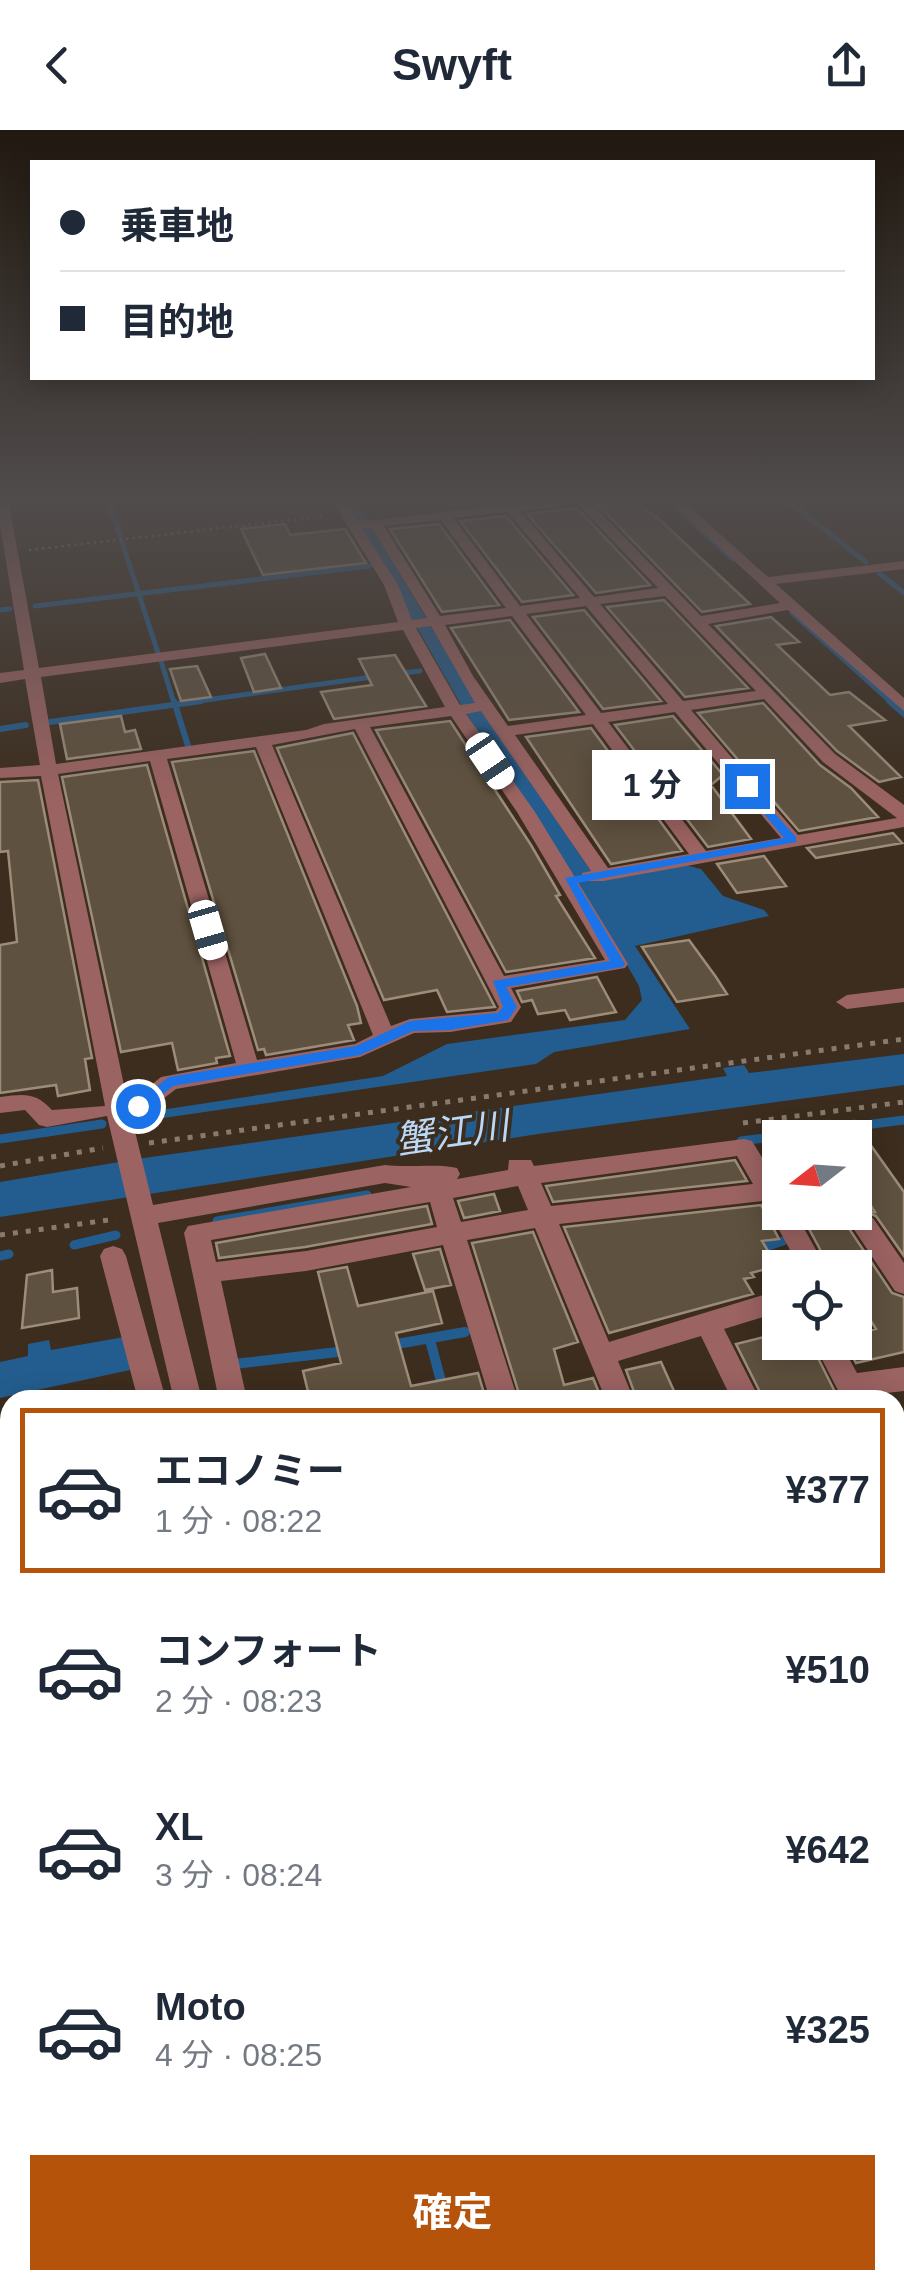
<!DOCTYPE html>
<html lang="ja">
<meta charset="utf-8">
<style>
:root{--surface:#fff;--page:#f2f2f3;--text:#1f2937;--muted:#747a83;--line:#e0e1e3;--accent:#b45309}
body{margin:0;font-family:Helvetica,"Noto Sans JP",sans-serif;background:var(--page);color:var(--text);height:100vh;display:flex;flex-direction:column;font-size:38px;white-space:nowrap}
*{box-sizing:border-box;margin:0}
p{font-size:32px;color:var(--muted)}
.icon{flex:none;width:55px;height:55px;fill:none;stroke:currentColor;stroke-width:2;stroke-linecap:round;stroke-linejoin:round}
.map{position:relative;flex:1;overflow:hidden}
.side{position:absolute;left:0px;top:1260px;width:905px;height:900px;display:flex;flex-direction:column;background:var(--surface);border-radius:30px 30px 0 0;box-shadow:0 5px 25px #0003}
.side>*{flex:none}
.banner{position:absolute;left:30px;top:30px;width:845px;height:220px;border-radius:0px;box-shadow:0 5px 25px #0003;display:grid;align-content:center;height:220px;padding:0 30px;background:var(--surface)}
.needle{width:65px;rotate:253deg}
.fabs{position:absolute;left:762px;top:990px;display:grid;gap:20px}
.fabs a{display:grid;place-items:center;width:110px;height:110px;border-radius:0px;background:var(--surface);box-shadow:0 5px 25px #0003;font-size:50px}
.end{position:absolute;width:45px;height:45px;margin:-22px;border:12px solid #1a73e8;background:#fff;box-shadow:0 0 0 5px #fff}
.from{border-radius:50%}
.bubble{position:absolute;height:70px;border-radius:0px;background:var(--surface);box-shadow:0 5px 25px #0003;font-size:32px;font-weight:700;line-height:70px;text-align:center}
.car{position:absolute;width:30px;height:60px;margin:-30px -15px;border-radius:12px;box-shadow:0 0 8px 2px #0007;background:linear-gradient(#fff 24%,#345 0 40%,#fff 0 76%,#345 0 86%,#fff 0)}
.banner b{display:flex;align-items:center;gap:35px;height:95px;font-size:38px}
.banner b+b{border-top:2px solid var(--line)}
.banner i{width:25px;height:25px;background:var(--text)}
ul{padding:18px 0 0;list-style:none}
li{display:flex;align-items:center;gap:30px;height:165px;margin:0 20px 15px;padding:0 10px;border:5px solid transparent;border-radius:0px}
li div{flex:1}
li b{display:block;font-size:38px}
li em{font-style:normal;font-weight:700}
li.current{border-color:var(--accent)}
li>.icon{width:90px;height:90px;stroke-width:1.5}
.action{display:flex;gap:20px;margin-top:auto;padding:20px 30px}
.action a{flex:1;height:115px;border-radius:0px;background:var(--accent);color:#fff;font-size:40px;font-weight:700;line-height:115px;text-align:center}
header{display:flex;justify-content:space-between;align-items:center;height:130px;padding:0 30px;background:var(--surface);font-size:45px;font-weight:700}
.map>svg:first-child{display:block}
.water{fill:#235d8f}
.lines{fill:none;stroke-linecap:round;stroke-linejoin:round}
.stream-far4{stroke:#235d8f;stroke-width:5}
.stream-far3{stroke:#235d8f;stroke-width:6}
.stream-far2{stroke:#235d8f;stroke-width:9}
.stream-far1{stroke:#235d8f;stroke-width:10}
.stream{stroke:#235d8f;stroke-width:14}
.building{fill:#5f513f;stroke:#9c8c79;stroke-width:2.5}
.path-far1{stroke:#887b6e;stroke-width:2.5;stroke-dasharray:2.5 4;stroke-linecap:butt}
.path{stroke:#887b6e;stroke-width:5;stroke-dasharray:5 8;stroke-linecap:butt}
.minor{fill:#9b6362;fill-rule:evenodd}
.route{fill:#1a73e8}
.labels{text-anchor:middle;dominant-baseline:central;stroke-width:8;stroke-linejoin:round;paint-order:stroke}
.water-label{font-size:38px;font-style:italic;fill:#bbd9f7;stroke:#3c2d1e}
</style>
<header><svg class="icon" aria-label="back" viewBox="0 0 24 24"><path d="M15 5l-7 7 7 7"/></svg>Swyft<svg class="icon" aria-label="share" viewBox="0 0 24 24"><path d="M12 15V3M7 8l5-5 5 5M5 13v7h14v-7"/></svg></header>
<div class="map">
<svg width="904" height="2160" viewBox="0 0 904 2160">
<rect width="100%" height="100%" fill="#3c2d1e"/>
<path class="water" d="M344 369H355L481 580 597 750 681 734 701 739 723 766 764 780 769 786 635 816 690 899 554 922 536 934 143 991 141 983 383 946 447 914 625 890 642 870 639 856 615 814 465 582Z
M904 924V955L538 1004 0 1087V1052L137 1029 727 946 723 938 744 935 749 943Z
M124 1207 130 1240 0 1268V1232L28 1226V1214L49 1210 51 1220Z"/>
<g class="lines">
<path class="stream-far4" d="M108 369 121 408
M667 369 732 429
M785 369 866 432
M122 412 158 523
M879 443 904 463
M35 476 370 436
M0 480 10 479
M792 483 892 573
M161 531 174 573
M394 544 420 541
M184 573 379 546"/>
<path class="stream-far3" d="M174 571 188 616
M889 571 904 584
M50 592 201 571
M0 599 26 595"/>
<path class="stream-far2" d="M0 1009 102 994
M741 1011 904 990
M217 1091 367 1065
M74 1115 116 1105
M759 1119 783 1111
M0 1126 9 1124"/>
<path class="stream-far1" d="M430 1210 446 1270
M391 1215 465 1202
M234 1234 346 1221"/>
<path class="stream" d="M633 2150 636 2160"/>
</g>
<path class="building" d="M631 369 659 389 750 474 702 482 596 373Z
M577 378 650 455 596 463 527 384Z
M506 386 573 465 522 472 460 391Z
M285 394 290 405 345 399 366 433 263 445 241 399Z
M439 394 499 475 442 482 390 399Z
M664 470 748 558 685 567 607 477Z
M584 480 661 571 603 579 533 487Z
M771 487 799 512 777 515 830 565 849 562 885 590 849 596 901 647 879 652 837 621 716 496Z
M510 490 579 582 509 590 451 498Z
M265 524 281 558 254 562 241 528Z
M395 525 426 576 334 589 321 562 372 555 359 529Z
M197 536 211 567 181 571 170 539Z
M763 573 820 635 851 658 878 687 799 701 698 583Z
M121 586 125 602 135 600 141 619 67 629 60 594Z
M673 586 723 645 711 655 751 709 708 717 615 595Z
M450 591 531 715 560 765 556 766 595 828 506 842 376 600Z
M591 598 682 721 611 734 526 607Z
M353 603 495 877H494L447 882 437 860 384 870 277 618Z
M254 621 357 876 361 893 348 895 354 910 266 925 264 919 258 920 172 632Z
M147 635 230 926 216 928 217 933 178 940 172 913 121 922 62 647Z
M38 650 92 928 85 929 90 960 58 966 56 955 0 963V815L17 812 8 721 0 722V652Z
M893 703 902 713 816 728 807 718Z
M764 726 786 756 737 763 717 734Z
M689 810 716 847 727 864 677 872 642 817Z
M597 847 616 882 570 890 565 880 538 884 532 870 522 872 517 861Z
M855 993 904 1062V1126L876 1086 866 1082H875L855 1052Z
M735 1030 747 1051 553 1072 546 1056Z
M494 1064 500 1081 464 1088 458 1071Z
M761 1075 779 1109 762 1111 777 1136 751 1143 754 1147 744 1149 753 1164 609 1203 564 1097Z
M427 1076 432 1094 305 1117 219 1128 216 1113Z
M800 1082H862L852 1086 848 1097 892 1163 904 1167V1222L856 1233 845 1212H855V1204L876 1199 855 1165V1138H830Z
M533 1102 578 1212 554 1219 564 1255 593 1248 602 1270H521L472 1113Z
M440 1119 451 1155 425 1160 413 1124Z
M347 1137 358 1176 433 1161 442 1193 396 1203 411 1256 478 1243 486 1270H398L397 1263 367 1270H310L303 1241 341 1233 318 1142Z
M52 1140 53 1162 77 1158 79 1188 22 1198 27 1145Z
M780 1203V1212H810L839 1270H764L736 1214Z
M661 1232 678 1270H637L626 1240Z"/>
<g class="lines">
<path class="path-far1" d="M896 369 904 375
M29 420 326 386"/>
<path class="path" d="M743 993 904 972
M149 1013 904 909
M0 1036 103 1018
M0 1105 116 1089"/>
<path class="minor" d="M0 369H8L39 538 398 492 384 455 331 369H343L358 392 553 369H595L590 372 701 486 780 473 667 369H681L768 447 904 431V439L776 454 904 568V581L788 480 708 494 835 624 904 675V697L603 751H582V743L591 741 481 581 466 584 535 682 628 834 625 838 511 858 521 877 511 892 450 902 414 903 360 927 176 959 146 982 130 981 153 1075 385 1035C408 1038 439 1033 457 1038L460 1044 457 1049 508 1040 509 1030H531L534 1036 744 1009 752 1011 780 1057V1082H795L826 1138H800L763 1071 559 1094 609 1212 780 1160V1182L724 1199 760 1270H732L701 1206 618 1231 634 1270H606L535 1098 467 1110 518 1270H490L443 1115 306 1141 221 1151 247 1270H219L184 1103 188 1096 411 1057 385 1053 158 1093 202 1270H174L107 986 47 997 39 995 25 980 0 983V967C25 964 35 962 52 980L105 976 41 646 0 648V638L40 635 25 549 0 553V543L24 540 0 395ZM578 374 658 458 594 467 520 381ZM508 382 580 468 520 476 453 388ZM441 390 506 478 440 486 384 396ZM372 398 427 488 412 490 398 455 362 399ZM665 466 756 561 683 571 600 474ZM586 476 668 574 601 583 526 484ZM512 486 586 585 508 596 473 546 445 495ZM431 496 475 573 460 575 416 498ZM403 500 445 577 324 594 306 600 56 634 41 547ZM764 569 823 632 897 688 798 705 691 580ZM675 582 781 708 706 721 608 592ZM451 586 517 682 605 830 504 846 370 597ZM593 594 689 724 608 738 515 605ZM355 599 499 877 496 881 410 889 391 896 272 615ZM256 617 373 905 355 914 257 930 167 629ZM150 631 236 933 161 947 128 974 58 644ZM737 1026 753 1054 551 1076 541 1053ZM518 1056 528 1080 461 1092 453 1068ZM430 1072 437 1097 306 1121 216 1132 211 1110Z
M904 858V872L847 879 836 872 847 865Z
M864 1086 873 1088 904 1133V1164L895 1161 851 1095 855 1088Z
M113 1116 122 1119 126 1126 166 1270H138L100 1126 104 1119Z
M813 1212H840L857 1243 904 1237V1261L869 1265 871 1270H843Z
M895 1324 904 1327V1366L895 1363Z
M10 1540V1574L0 1577V1543Z
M895 1559 904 1563V1611L895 1607Z
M895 1924 904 1928V1986L895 1983Z
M904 2052V2095L895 2098V2055Z
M81 2150H147L143 2160H77Z
M325 2150H369L371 2160H327Z
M645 2150H712L708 2160H641Z
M771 2150H815L818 2160H774Z"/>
</g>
<linearGradient id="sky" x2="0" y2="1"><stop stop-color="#211910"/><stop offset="0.55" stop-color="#504c4c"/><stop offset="1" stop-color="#504c4c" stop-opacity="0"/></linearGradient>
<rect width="904" height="672" fill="url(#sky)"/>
<path class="route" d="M747 653 796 707V712L577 753 625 834 623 837 506 857 517 877 508 890 450 900 413 901 360 925 173 956 144 979 131 976 169 947 356 916 410 891 498 883 503 877 493 851 610 831 565 748 784 708 741 656Z"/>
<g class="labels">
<g class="water-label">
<text transform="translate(452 1003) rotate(-8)">蟹江川</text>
</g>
</g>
</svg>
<div class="fabs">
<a><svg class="needle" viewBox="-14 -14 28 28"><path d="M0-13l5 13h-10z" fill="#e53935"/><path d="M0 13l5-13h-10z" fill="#747a83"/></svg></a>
<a><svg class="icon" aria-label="locate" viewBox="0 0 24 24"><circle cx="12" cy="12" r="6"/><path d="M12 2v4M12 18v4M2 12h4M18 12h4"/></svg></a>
</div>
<i class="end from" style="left:138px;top:976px"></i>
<i class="end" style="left:747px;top:656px"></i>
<div class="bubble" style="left:592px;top:620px;width:120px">1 分</div>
<i class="car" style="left:490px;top:631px;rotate:146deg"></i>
<i class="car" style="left:208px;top:800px;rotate:164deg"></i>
<div class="banner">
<b><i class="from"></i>乗車地</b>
<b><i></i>目的地</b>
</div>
<section class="side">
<ul>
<li class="current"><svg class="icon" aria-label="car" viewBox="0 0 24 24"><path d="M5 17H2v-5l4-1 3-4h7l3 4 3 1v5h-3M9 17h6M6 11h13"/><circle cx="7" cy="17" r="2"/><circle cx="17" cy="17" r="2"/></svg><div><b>エコノミー</b><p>1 分 · 08:22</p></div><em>¥377</em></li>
<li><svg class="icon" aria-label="car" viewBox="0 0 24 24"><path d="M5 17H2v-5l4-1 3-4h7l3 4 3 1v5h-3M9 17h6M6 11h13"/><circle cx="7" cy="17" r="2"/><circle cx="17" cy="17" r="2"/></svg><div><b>コンフォート</b><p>2 分 · 08:23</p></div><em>¥510</em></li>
<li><svg class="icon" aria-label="car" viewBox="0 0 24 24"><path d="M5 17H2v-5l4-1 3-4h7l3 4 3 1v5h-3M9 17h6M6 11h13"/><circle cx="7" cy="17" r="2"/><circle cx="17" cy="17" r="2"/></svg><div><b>XL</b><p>3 分 · 08:24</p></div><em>¥642</em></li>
<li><svg class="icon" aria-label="car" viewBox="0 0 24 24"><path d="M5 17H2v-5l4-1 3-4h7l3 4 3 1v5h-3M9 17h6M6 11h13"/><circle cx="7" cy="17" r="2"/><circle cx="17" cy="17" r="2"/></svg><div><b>Moto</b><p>4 分 · 08:25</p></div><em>¥325</em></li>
</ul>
<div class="action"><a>確定</a></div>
</section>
</div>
